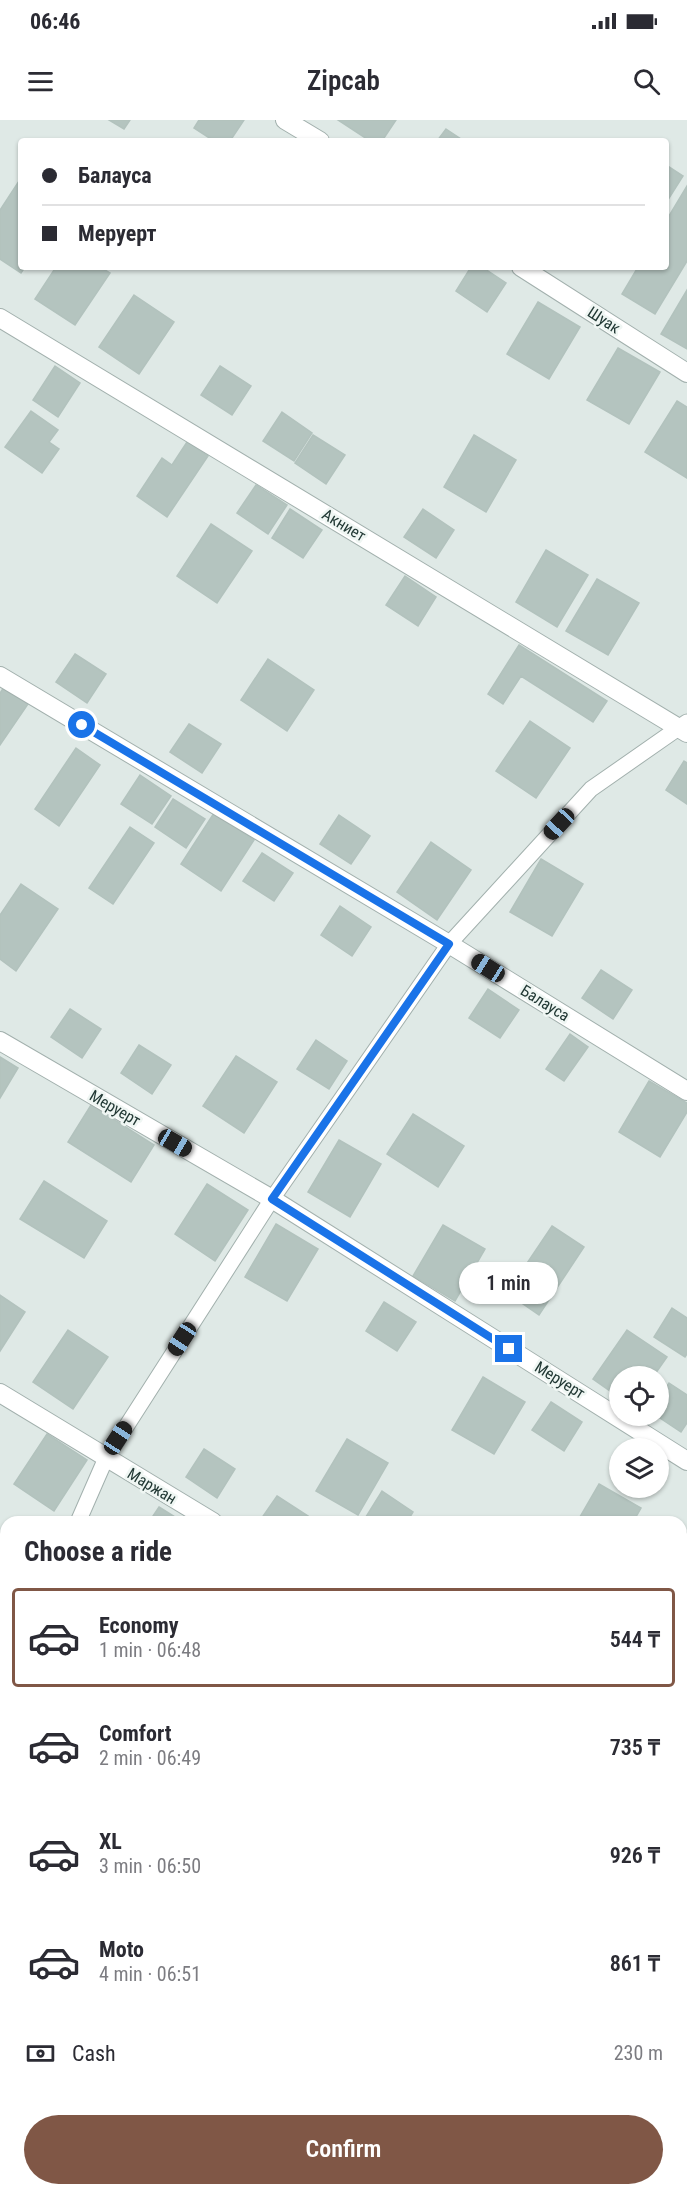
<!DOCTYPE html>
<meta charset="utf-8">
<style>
:root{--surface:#fff;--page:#f2f2f3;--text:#2b2b33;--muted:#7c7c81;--line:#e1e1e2;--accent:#805746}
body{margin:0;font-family:"Roboto Condensed",sans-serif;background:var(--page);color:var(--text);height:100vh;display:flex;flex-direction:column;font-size:22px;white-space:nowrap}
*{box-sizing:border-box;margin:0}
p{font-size:20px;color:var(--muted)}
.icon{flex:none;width:33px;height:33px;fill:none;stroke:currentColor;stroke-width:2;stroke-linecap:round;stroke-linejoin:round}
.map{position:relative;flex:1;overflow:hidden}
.sheet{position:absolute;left:0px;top:1396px;width:687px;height:680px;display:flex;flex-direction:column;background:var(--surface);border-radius:18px 18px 0 0;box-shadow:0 2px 4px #0004}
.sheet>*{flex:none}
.guide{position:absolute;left:18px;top:18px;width:651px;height:132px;border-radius:6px;box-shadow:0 2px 4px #0004;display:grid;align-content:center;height:132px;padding:0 24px;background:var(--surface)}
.controls{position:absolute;left:609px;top:1246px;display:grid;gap:12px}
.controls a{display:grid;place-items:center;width:60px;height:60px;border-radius:50%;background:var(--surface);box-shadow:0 2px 4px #0004;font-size:30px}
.end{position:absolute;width:27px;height:27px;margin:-14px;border:8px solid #1a73e8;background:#fff;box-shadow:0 0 0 3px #fff}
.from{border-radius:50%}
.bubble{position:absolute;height:42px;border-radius:21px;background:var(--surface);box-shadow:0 2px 4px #0004;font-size:20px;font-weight:600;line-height:42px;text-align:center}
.car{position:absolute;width:18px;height:36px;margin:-18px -9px;border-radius:8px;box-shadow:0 0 4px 2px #0007;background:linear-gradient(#222 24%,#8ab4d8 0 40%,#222 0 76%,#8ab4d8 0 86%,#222 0)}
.guide b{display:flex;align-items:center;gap:21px;height:57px;font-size:22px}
.guide b+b{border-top:2px solid var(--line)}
.guide i{width:15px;height:15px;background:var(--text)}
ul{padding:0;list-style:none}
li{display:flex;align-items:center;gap:18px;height:99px;margin:0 12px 9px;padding:0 12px;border:3px solid transparent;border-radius:6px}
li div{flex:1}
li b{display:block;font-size:22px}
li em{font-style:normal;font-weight:600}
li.on{border-color:var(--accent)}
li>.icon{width:54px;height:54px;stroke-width:1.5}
h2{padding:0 24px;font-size:27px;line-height:72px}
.pay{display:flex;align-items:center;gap:15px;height:66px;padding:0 24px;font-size:22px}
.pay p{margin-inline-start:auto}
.cta{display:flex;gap:12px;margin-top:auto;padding:12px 24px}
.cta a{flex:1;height:69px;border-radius:36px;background:var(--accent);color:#fff;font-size:24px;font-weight:600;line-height:69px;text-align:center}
.status{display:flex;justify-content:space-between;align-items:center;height:42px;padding:0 30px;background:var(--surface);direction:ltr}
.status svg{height:16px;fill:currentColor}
header{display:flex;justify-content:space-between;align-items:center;height:78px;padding:0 24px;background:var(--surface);font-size:27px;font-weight:600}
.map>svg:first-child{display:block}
.building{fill:#b4c4bf;stroke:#b2c2bd;stroke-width:1.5}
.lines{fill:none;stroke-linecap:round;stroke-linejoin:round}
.service-casing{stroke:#a2b0ad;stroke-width:17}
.minor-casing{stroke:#a2b0ad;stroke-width:20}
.service{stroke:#fff;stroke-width:15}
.minor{stroke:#fff;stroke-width:18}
.route{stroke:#1a73e8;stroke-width:8}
.labels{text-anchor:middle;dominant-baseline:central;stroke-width:5;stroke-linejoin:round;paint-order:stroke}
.street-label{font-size:16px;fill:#213834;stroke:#eff6f3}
</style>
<div class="status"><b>06:46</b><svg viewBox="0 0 49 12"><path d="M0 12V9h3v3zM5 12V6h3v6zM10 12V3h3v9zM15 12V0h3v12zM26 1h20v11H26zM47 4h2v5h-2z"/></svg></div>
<header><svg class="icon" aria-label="menu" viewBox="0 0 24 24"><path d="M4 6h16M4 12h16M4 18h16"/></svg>Zipcab<svg class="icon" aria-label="search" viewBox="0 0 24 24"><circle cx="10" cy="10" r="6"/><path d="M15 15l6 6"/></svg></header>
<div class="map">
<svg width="687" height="2075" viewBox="0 0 687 2075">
<rect width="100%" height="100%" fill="#dfe9e6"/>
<path class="building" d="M109 0H130L124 9Z
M199 0H244L230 21H214L194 8Z
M338 0H396L382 21H370Z
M446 9 464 21H437Z
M666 45 683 56 666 83Z
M21 58V147H25L21 153 0 139V90Z
M687 66V141L655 194 622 174 638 147H666V101Z
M56 147H100L110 153 75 205 35 179Z
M471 147H482L506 163 487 192 456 171Z
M687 170V229L661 214Z
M134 175 174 202 139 254 99 227Z
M538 182 580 207 549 259 507 234Z
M618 228 660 252 629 304 587 280Z
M55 246 80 263 58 297 33 280Z
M220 246 251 266 232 295 201 275Z
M677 281 687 287V358L645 332Z
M31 291 58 310 49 322 59 329 42 353 5 327Z
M282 292 312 313 294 341 263 321Z
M313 315 345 335 326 364 295 343Z
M474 315 516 340 486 392 444 367Z
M187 322 208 336 167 397 137 376 162 338 172 345Z
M256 365 287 385 268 414 237 393Z
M290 389 322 410 303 438 272 418Z
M423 389 454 410 436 438 404 417Z
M211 404 252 431 217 483 177 456Z
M546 430 588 455 557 507 516 482Z
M405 456 436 477 418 506 386 485Z
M597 459 639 483 608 535 566 511Z
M519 525 607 581 593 602 521 556 503 584 488 574Z
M75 534 106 554 87 583 56 562Z
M268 539 314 570 287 611 241 580Z
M4 567 28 584 0 625V573Z
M530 601 570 628 536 678 496 651Z
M189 604 221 624 202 653 170 632Z
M76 628 100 645 59 706 35 689Z
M684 641 687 643V684L666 670Z
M140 655 171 676 152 704 121 684Z
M173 679 205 699 186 728 155 707Z
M214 693 254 720 221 771 181 744Z
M339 695 370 716 351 744 320 724Z
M130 707 154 723 113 784 89 768Z
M431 722 471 750 437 800 397 772Z
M262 733 293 753 274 781 243 761Z
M541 739 583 764 552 816 510 792Z
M21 764 58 789 16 851 0 839V795Z
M340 786 371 807 352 836 321 815Z
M601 850 632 870 613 899 582 878Z
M488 869 519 890 500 918 469 898Z
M70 889 101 909 82 938 51 917Z
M570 914 588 927 564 961 546 949Z
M316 920 347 941 329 969 297 949Z
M139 925 171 945 152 974 121 953Z
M236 936 277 962 244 1013 203 986Z
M0 937 18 948 0 978Z
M649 961 687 983V992L660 1037 619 1012Z
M91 985 154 1025 131 1062 68 1022Z
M413 994 464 1026 438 1067 387 1034Z
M339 1020 381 1044 350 1097 308 1072Z
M44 1061 107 1101 84 1138 20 1099Z
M207 1064 248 1090 215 1141 175 1114Z
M276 1104 318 1129 287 1181 245 1157Z
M443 1105 485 1129 455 1181 413 1156Z
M552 1106 584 1127 539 1195 507 1173Z
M0 1175 25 1192 0 1231Z
M384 1182 416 1202 397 1231 366 1211Z
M672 1188 687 1198V1234L685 1237 654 1217Z
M68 1210 108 1237 73 1289 33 1262Z
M627 1210 667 1237 653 1257H620V1278L593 1259Z
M483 1257 525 1282 494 1334 452 1310Z
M669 1263 687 1275V1303L681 1312 657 1296H658V1279Z
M551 1282 582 1302 564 1331 532 1310Z
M47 1314 87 1340 54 1391 14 1364Z
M347 1319 388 1343 358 1395 316 1371Z
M204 1329 235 1349 217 1378 186 1357Z
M599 1364 641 1388 633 1402H577Z
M382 1371 413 1392 407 1402H367L364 1400Z
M277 1376 308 1396 304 1402H259Z
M159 1387 183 1402H149Z
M681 1409 687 1413V1464L681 1474Z
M0 1421 6 1425V1461L0 1470Z
M687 1624V1668L681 1664V1633Z
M6 1702V1723L0 1719V1711Z
M681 1705 687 1709V1717L681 1727Z
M0 1897 6 1900V1947L0 1956Z
M0 2015 6 2019V2037L0 2046Z
M55 2070H74L82 2075H52Z
M167 2070H194L190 2075H174Z"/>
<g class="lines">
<defs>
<path id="service" d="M78 1402 106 1338 272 1079 449 824 591 669 687 602
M0 1580 6 1566"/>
<path id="minor" d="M285 0 320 21
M521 147 687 253
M0 198 687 613
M0 556 449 824 687 971
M0 921 272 1079 687 1341
M0 1273 213 1402
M0 1632 6 1636
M681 1684 687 1688
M0 2005 6 2009
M681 2061 687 2064
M103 2070 111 2075"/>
</defs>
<use href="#service" class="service-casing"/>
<use href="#minor" class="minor-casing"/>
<use href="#service" class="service"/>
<use href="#minor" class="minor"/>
</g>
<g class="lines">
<path class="route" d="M82 605 449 824 272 1079 509 1229"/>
</g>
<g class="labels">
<g class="street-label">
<text transform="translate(604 200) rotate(33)">Шуак</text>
<text transform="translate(344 405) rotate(31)">Акниет</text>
<text transform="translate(545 883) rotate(32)">Балауса</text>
<text transform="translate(115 988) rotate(30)">Меруерт</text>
<text transform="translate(560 1260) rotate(32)">Меруерт</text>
<text transform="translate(152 1366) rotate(31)">Маржан</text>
</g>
</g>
</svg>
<div class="controls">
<a><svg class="icon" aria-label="locate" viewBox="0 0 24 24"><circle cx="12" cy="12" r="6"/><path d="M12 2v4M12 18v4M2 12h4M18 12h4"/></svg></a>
<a><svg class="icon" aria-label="layers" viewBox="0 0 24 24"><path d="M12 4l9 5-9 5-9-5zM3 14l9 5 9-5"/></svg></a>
</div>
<i class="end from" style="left:82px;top:605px"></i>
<i class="end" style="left:509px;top:1229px"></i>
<div class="bubble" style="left:459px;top:1142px;width:99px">1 min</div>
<i class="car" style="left:559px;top:704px;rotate:223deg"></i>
<i class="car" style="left:488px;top:848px;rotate:302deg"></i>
<i class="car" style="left:175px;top:1023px;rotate:120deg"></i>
<i class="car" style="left:182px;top:1219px;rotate:213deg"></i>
<i class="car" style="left:118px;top:1318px;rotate:33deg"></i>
<div class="guide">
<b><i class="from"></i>Балауса</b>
<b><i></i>Меруерт</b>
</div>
<section class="sheet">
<h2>Choose a ride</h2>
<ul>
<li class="on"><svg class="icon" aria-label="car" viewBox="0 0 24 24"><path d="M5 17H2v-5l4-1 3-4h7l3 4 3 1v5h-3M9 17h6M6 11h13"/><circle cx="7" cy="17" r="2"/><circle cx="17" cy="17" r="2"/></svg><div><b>Economy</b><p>1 min · 06:48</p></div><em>544 ₸</em></li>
<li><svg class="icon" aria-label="car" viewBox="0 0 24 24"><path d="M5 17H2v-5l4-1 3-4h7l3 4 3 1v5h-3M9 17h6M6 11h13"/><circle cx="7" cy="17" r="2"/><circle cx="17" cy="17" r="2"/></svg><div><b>Comfort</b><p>2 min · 06:49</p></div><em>735 ₸</em></li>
<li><svg class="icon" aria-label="car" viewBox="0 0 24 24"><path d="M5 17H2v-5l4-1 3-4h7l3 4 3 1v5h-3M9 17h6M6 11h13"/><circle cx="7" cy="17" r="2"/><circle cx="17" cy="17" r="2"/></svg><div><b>XL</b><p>3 min · 06:50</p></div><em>926 ₸</em></li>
<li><svg class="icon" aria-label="car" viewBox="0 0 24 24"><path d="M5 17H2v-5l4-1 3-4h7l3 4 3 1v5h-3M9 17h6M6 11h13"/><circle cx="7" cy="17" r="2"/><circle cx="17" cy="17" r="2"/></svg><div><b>Moto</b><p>4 min · 06:51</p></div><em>861 ₸</em></li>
</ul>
<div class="pay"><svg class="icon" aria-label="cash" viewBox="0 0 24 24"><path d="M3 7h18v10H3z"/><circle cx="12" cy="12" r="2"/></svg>Cash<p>230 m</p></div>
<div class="cta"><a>Confirm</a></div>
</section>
</div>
